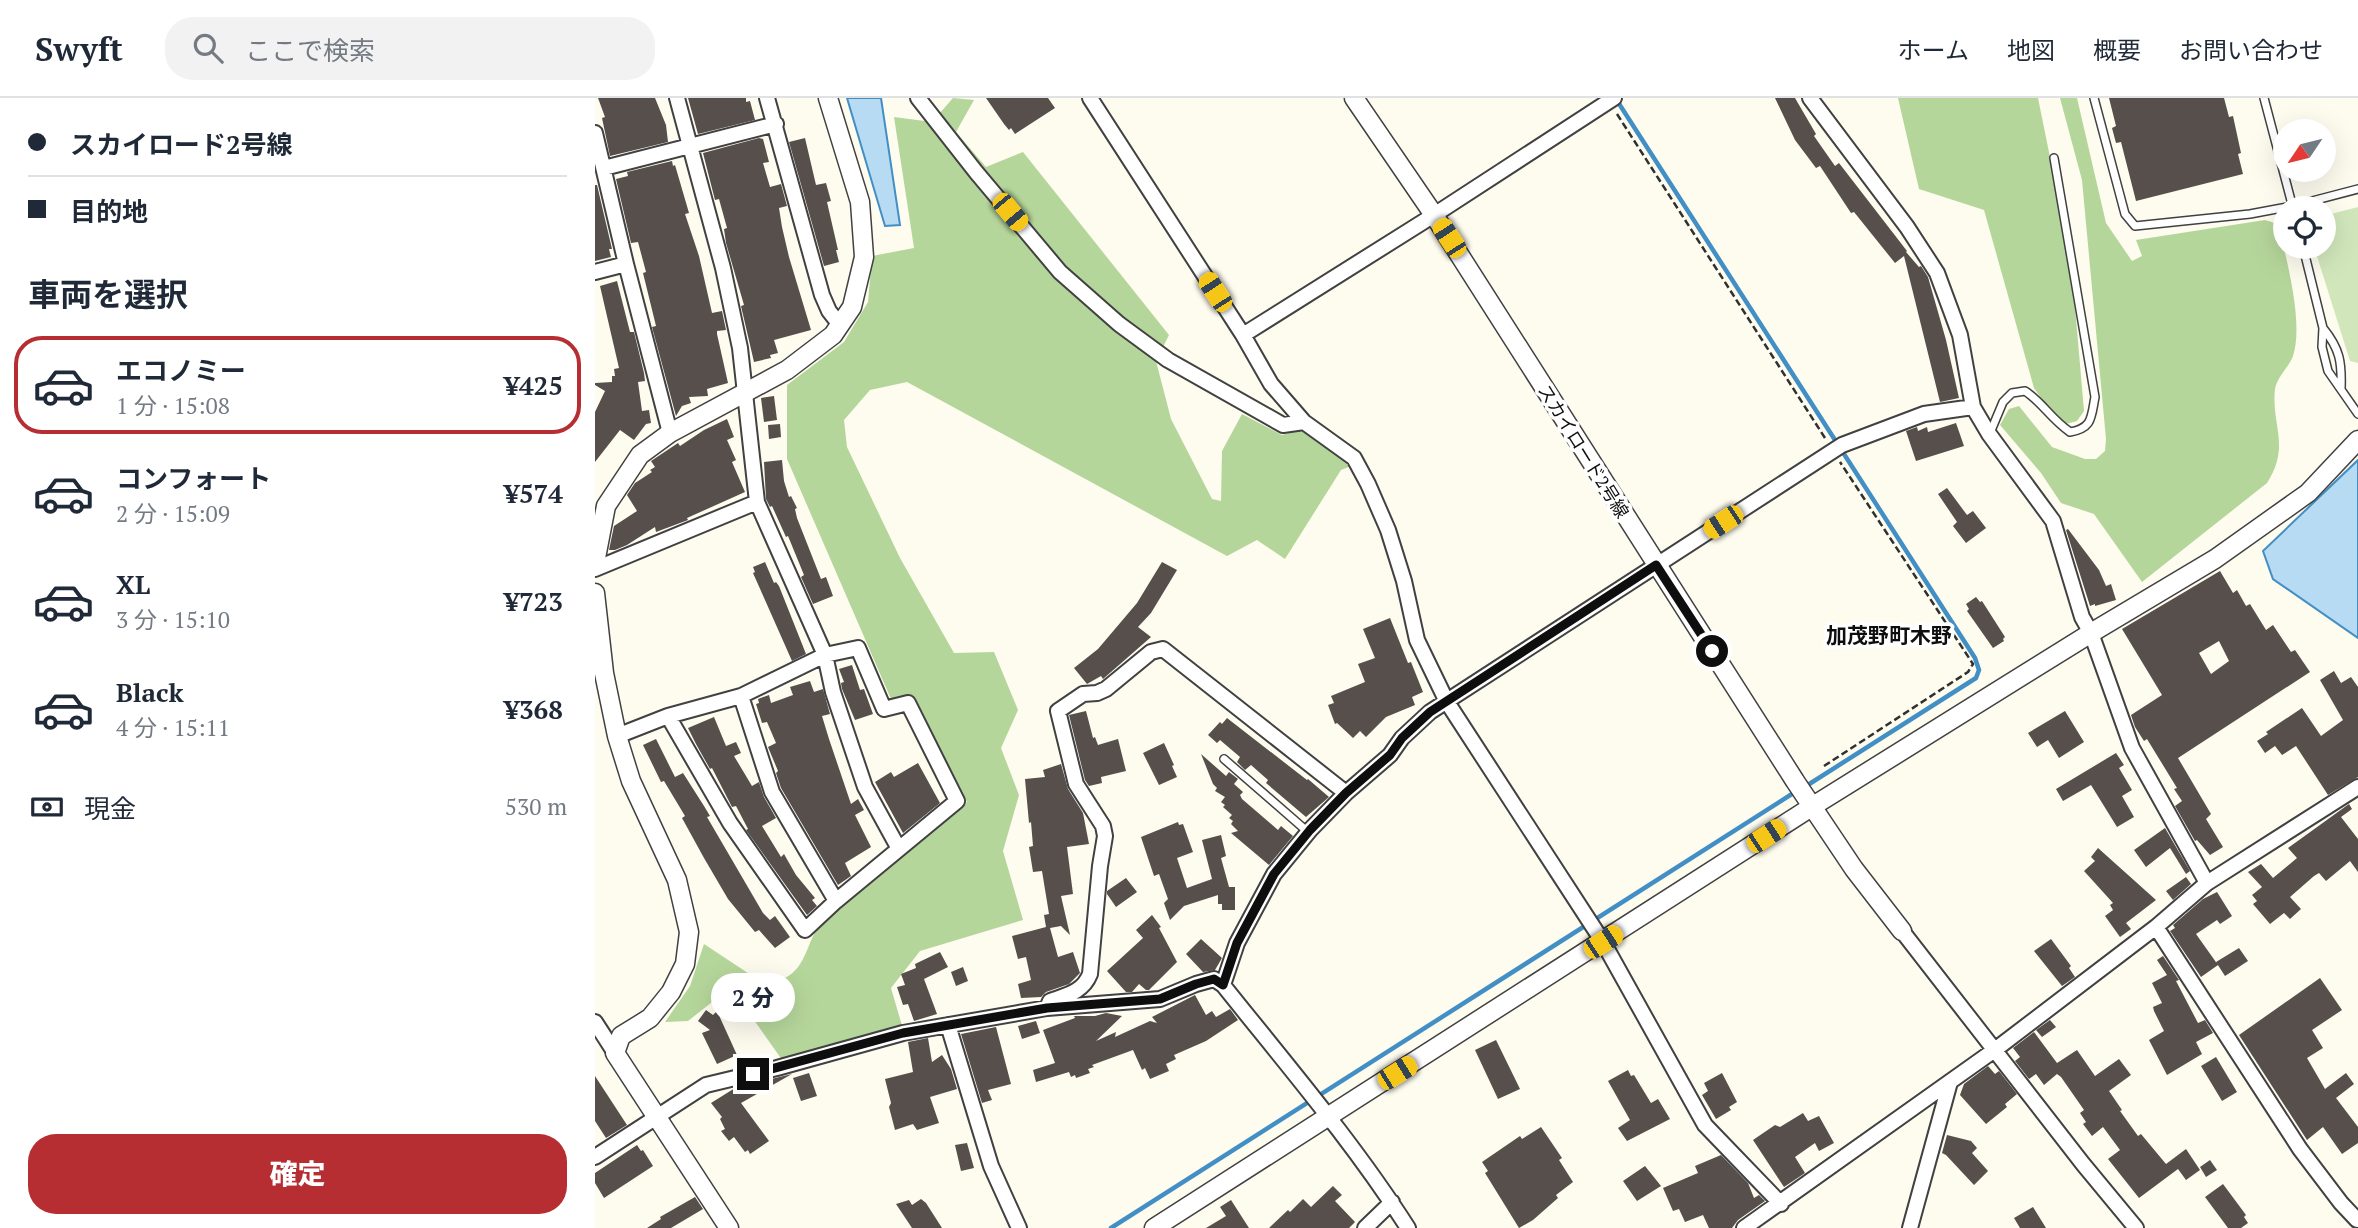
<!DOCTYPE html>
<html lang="ja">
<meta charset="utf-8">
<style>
:root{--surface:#fff;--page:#f2f2f3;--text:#1f2937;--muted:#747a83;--line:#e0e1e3;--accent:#b62e32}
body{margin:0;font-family:"PT Serif","Noto Sans JP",serif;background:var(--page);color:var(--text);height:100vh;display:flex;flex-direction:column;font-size:26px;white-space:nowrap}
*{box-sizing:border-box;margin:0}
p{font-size:23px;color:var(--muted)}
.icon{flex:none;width:38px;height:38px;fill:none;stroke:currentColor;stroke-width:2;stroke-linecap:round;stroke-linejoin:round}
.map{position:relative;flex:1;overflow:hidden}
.side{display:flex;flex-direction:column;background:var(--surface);width:595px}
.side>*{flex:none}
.hud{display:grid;align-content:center;height:154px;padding:0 28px;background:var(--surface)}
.needle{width:46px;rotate:235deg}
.controls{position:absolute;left:1678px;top:21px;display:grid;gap:14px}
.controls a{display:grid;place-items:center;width:63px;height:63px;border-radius:50%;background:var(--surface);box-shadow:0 7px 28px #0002;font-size:35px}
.end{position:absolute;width:32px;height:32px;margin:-16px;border:9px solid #0e0e0e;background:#fff;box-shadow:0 0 0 4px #fff}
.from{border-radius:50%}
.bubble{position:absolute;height:49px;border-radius:24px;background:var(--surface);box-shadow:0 7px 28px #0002;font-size:23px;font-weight:800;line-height:49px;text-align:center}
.car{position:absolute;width:21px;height:42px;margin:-21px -10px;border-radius:9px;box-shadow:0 0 5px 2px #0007;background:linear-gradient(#f5c518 24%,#345 0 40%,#f5c518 0 76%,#345 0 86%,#f5c518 0)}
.hud b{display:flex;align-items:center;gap:24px;height:66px;font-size:26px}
.hud b+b{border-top:2px solid var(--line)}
.hud i{width:18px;height:18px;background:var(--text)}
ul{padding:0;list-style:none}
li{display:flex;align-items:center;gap:21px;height:98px;margin:0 14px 10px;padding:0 14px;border:4px solid transparent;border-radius:28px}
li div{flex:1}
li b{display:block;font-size:26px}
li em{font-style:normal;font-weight:800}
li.current{border-color:var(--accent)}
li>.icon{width:63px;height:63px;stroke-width:1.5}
h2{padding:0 28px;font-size:32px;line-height:84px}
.pay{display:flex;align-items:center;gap:18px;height:77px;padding:0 28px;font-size:26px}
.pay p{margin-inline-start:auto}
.cta{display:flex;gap:14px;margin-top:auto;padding:14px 28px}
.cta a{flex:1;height:80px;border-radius:28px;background:var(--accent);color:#fff;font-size:28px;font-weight:800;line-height:80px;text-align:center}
header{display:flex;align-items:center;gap:42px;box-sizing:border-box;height:98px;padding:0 35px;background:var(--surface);border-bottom:2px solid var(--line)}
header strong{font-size:33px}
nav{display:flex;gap:38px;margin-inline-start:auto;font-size:24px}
.search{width:490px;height:63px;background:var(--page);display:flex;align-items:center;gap:18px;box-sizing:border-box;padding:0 24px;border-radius:28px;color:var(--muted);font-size:26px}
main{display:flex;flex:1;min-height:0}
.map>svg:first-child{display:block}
.green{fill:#d1e7bb}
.forest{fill:#b5d69b}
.water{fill:#b7dbf3;stroke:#428fc5;stroke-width:2}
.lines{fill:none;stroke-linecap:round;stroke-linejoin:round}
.stream{stroke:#428fc5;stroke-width:4.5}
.building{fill:#564f4b;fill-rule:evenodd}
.service-casing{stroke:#414141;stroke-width:10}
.minor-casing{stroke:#414141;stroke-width:18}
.tertiary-casing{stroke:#414141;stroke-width:21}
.path{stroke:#303030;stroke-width:2.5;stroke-dasharray:7 3.5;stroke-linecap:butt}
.service{stroke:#fff;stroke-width:7}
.minor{stroke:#fff;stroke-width:14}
.tertiary{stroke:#fff;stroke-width:18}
.route{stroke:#0e0e0e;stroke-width:9}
.labels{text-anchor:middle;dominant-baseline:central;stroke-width:7;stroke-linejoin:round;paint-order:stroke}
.street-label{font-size:18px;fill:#0e0e0e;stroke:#fff}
.quarter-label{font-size:21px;font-weight:bold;fill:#0e0e0e;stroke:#fff}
</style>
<header>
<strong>Swyft</strong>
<div class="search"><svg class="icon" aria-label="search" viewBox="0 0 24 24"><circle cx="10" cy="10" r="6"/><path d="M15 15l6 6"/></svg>ここで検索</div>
<nav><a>ホーム</a><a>地図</a><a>概要</a><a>お問い合わせ</a></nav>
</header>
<main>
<section class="side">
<div class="hud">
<b><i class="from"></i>スカイロード2号線</b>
<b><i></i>目的地</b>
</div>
<h2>車両を選択</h2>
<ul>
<li class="current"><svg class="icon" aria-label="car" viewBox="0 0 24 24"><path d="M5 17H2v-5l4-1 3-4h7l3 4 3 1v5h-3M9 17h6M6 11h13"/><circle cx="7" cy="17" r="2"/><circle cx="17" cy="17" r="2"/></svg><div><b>エコノミー</b><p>1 分 · 15:08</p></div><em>¥425</em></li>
<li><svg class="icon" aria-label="car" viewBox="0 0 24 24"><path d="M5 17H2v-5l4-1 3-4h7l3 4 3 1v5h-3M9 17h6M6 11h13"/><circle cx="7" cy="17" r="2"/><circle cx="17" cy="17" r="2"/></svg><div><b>コンフォート</b><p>2 分 · 15:09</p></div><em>¥574</em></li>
<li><svg class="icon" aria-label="car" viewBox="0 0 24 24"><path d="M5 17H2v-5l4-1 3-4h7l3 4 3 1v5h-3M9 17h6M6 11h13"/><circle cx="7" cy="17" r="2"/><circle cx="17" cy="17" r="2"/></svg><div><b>XL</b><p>3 分 · 15:10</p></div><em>¥723</em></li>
<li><svg class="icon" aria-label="car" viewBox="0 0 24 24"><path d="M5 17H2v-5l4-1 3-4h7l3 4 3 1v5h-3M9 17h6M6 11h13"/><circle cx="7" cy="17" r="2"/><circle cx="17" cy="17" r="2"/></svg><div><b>Black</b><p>4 分 · 15:11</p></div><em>¥368</em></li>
</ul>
<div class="pay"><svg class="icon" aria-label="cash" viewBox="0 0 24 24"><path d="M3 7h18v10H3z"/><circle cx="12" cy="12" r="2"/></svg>現金<p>530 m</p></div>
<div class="cta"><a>確定</a></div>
</section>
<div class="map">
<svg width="1763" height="1130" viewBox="0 0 1763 1130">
<rect width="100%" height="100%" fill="#fefbef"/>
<path class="green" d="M1763 109V265L1755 263 1721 155 1722 149H1729V121L1732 117Z"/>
<path class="forest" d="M358 0 379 2 361 34 391 69 428 54 574 237 561 263 576 321 617 401 626 403 627 353 647 316 687 337 707 330 756 368 746 372 690 461 662 442 632 458 312 284 275 292 249 322 252 349 305 460 359 555 399 554 423 612 406 650 424 697 408 753 428 822 325 853 296 890 308 931 190 966 154 915 121 901 93 923 70 924 95 888 109 846 168 885C175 883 184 883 190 880 212 869 212 842 226 825L372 704 318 598 296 601 192 361V287L249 244 273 204 277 158 319 150 299 19 337 24Z
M1303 0H1443L1476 163 1489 313 1482 323 1471 326 1460 320 1439 290 1389 112 1324 91Z
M1465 0H1482L1511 125 1537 163 1547 158 1541 142 1670 122 1683 126C1691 159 1709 225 1698 258 1694 269 1682 279 1680 291 1676 328 1696 347 1672 385L1547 484 1499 416 1466 405 1446 375 1405 327 1414 311 1424 308 1457 349 1490 361H1501L1510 353 1511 341 1487 82Z"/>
<path class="water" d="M252 0H286L305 127 290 128Z
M1763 362V540L1678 481 1668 453Z"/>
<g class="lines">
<path class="stream" d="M1021 1 1380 560 1384 572 1381 580 1208 690
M516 1130 1200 694"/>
</g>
<path class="building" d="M3 0H60L71 27 73 44 15 58 7 20 10 19Z
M93 0H151V4L155 3 160 22 103 36Z
M391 0H453L460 10 420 36 416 30 414 32 409 26Z
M1180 0H1200L1221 36 1219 38 1240 68 1244 65 1312 153 1311 154 1324 169 1326 168 1333 179 1351 242 1364 300 1345 304 1309 158 1300 165 1259 114 1256 115 1225 68 1221 70 1200 42Z
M1514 0H1629L1634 19 1638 18 1646 55 1643 56 1648 76 1541 103 1526 44 1521 45 1517 30 1521 28Z
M164 40 168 41 174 64 168 65 175 89 186 86 192 108 184 110 187 129 194 159 216 232 179 242 183 255 175 257 176 260 159 264 146 208 149 207 131 145 129 131 132 130 124 101 120 102 108 55Z
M210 40 221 87 231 85 236 103 232 104 243 152H241L244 164 229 168 194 44Z
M77 63 78 68 80 67 94 115 90 116 104 158 117 215 127 213 131 232 122 233V236L133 285 112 291 113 298 94 299 96 305 87 308 81 318 57 229 61 228 48 175 51 174 43 144 36 145 21 81 33 78 32 74Z
M0 87H2L17 151H14L16 159 0 163Z
M22 183 35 234H39L49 275 50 283 43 284 47 313 54 312 56 325 51 326 39 342 25 332 0 364V314L10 293 0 287V285L17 284V278H20L19 271 24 270 5 188Z
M179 298 182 322 169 324 166 300Z
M132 321 139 339 132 342 141 362 137 364 150 394 92 420 93 422 61 434 60 429 32 447 20 452H14L19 428 42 413 32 397 40 385 57 374 55 372 60 369 56 363 83 345 85 348 109 332Z
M1361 325 1369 348 1321 363 1311 333 1322 329 1323 333 1332 329 1333 334Z
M185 326 186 339 174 341 173 327Z
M187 362 189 383 194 399 196 398 202 410 200 411 202 420 226 481 231 479 238 498 218 506 206 479 209 477 193 438 191 439 177 408 175 409 171 401 169 364Z
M1352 390 1372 417 1378 413 1391 430 1371 445 1358 428 1362 424 1343 396Z
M1473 431 1504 472 1511 488 1516 486 1521 502 1500 508V506L1495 508 1471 432Z
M170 464 179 485 181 484 184 488 211 556 197 563 158 475 160 474 158 469Z
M567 464 582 472 556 515 543 529 556 539 508 581 506 578 492 586 479 570 503 551 542 505Z
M1625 473 1638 495 1642 492 1651 508 1655 506 1671 532 1678 527 1696 554 1700 552 1715 574 1583 660 1616 716 1611 721 1628 749 1615 757 1602 742 1600 743 1580 708 1587 703 1579 691 1582 690 1552 641 1549 643 1540 629 1536 617 1567 597 1527 531ZM1624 543 1634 563 1616 576 1604 555Z
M1381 499 1385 504 1387 503 1410 539 1408 541 1409 543 1398 550 1372 513 1374 511 1371 506Z
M795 520 813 565 816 564 828 594 817 599 820 607 791 619 771 639 765 633 758 640 742 625 740 626 733 607 739 605 736 598 770 584 763 566 780 560 768 531Z
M257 567 265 592 269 591 278 616 260 622 247 591 246 585 249 584 244 571Z
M1739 573 1746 585 1756 579 1763 589V679L1733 697 1701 648 1687 657 1680 648 1670 655 1662 643 1673 636 1671 634 1707 610 1726 638 1748 622 1725 582Z
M215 583 219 594 228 591 235 616 227 618 234 641 256 706 263 701 269 712 260 717 276 749 250 765 256 778 243 787 186 690 181 675 183 673 173 649 181 645 172 624 167 625 161 606 164 605 163 601 174 597 176 605 198 597 195 589Z
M491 613 498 640 500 639 503 647 523 641 531 673 506 679 507 685 494 688 490 682 474 617Z
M1470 613 1489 644 1464 660 1453 642 1442 649 1433 635Z
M119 619 131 648 141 644 146 655 139 658 157 688 164 684 169 699 181 720 167 728 186 759 189 756 201 777 220 800 217 802 222 808 212 817 151 732 153 731 141 708 137 709 117 670 115 671 101 646 93 630Z
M632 620 712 682 713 681 734 699 711 719 671 685 673 682 656 667 650 672 642 664 645 659 625 642 622 645 613 637 625 624 627 626Z
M61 641 80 679 88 675 109 708 115 718 112 719 168 815 175 822 180 818 195 839 180 850 164 832 160 834 133 801 109 760 87 720 90 718 69 683 66 684 48 647Z
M569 645 579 667 577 668 582 679 564 687 548 655Z
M1521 655 1529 667 1524 670 1537 692 1527 698 1539 719 1522 729 1496 687 1468 703 1461 691Z
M606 656 631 678 634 674 643 681 639 686 648 694 645 697 647 701 683 732 686 728 698 738 674 767 636 735 643 733 636 726 638 723 634 720 637 717 628 709 630 707 626 704 630 699 620 693 622 690 618 686Z
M323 665 345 705 308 735 280 684 296 674 299 679Z
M466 666 473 691 488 715 494 746 472 749 478 796 466 798 475 837 466 828 455 830 463 859 478 854 485 875 474 886 451 894 446 899 426 900 423 886 436 882 431 859 423 861 417 838 451 829 449 817 454 816 447 773 438 774 434 749 438 748 436 724 434 725 430 681 450 679 448 672Z
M1754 706 1757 711 1746 719 1763 741V774L1755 763 1731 783 1724 775 1719 778 1695 799 1706 811 1695 821 1689 815 1675 826 1658 806 1662 803 1657 797 1667 789 1653 774 1666 766 1678 780 1702 760 1693 750Z
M583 724 584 727 588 726 598 754 582 760 592 790 617 781 607 742 626 737 631 758 626 760 634 789H640V812H627V806H623V797L589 808 575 822 569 805 573 801 564 776 559 778 546 739Z
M1570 730 1595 773 1591 776 1575 750 1551 769 1539 752Z
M1503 750 1561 802 1531 825 1536 831 1525 839 1510 818 1518 812 1515 807 1518 805 1489 773 1500 763 1496 759Z
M1591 779 1596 786 1578 802 1571 793Z
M531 780 542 794 521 809 512 796V793Z
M1622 794 1637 818 1625 826 1622 822 1601 836 1623 867 1606 879 1575 833 1580 830 1578 827 1608 801Z
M557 817 566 829 564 830 582 864 554 892H551L544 886 537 894H531L512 873 548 840 541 832Z
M606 841 627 860 620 872 608 874 591 856Z
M1456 841 1476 868 1474 870 1480 879 1467 888 1439 853Z
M1644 850 1653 863 1630 878 1621 864Z
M345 854 353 869 329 881 342 916 319 923 313 906 308 907 302 889 310 887 306 876 321 870 320 866Z
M1568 858 1584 882 1581 883 1603 925 1610 922 1618 935 1601 944 1607 956 1572 977 1554 942 1569 933 1559 913 1558 909 1567 905 1557 885 1572 877 1562 862Z
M368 869 373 883 361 888 356 874Z
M1725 880 1747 912 1717 932 1728 950 1712 960 1730 991 1751 975 1759 986 1741 1000 1763 1029V1045L1747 1056 1728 1029 1712 1042 1644 937Z
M600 897 611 917 617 913 621 919 635 911 643 922 611 943 579 957 581 961 571 966 574 973 555 981 550 970 547 972 538 952 497 967 499 969 493 971 495 975 481 980 480 977 476 979 474 974 441 984 438 972 460 965 448 932 480 920 479 918H500L511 915 527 918 501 943 521 934 520 939 555 923 562 925 557 919Z
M111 912 118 917 122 913 142 957 122 966 107 935 115 932 103 923Z
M1455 922 1461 929 1447 939 1441 932Z
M441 923 445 935 427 941 423 928Z
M401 929 416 986 393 992 397 1002 387 1005 366 936Z
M1439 934 1462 965 1482 952 1500 978 1524 961 1536 977 1514 993 1527 1012 1525 1013 1543 1038 1546 1036 1571 1066 1591 1051 1605 1072 1591 1082 1583 1071 1544 1100 1513 1061 1525 1052 1508 1029 1497 1038 1488 1026 1491 1024 1485 1015 1489 1012 1466 979 1462 976 1449 987 1441 976 1434 981 1420 963 1425 959 1418 950Z
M333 940 337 964 347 957 356 971 362 991 335 999 344 1025 322 1032 318 1026 300 1032 294 1009 296 1005 290 981 318 974 313 944Z
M901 942 925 991 903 1001 880 952Z
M1621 959 1642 994 1627 1003 1606 968Z
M1393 968 1400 976 1404 973 1422 996 1410 1006 1412 1009 1391 1026 1365 997 1369 986Z
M1033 972 1036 978 1039 977 1056 1005 1063 1001 1075 1021 1032 1043 1023 1030 1035 1022 1013 983Z
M214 975 222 998 206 1003 198 980Z
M1127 975 1142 1004 1134 1009 1136 1012 1121 1021 1107 997 1113 993 1109 985Z
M197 976 146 1005 174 1043 155 1056 153 1052 150 1054 139 1039 134 1043 126 1033 130 1031 125 1021 127 1019 116 1005 140 990Z
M0 978 32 1027 11 1040 0 1023Z
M1208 1015 1213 1023 1224 1018 1239 1045 1224 1053 1220 1045 1200 1059 1210 1075 1189 1089 1158 1042 1180 1027 1185 1029Z
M946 1029 967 1060 964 1062 978 1084 961 1097 963 1100 938 1122 924 1130 890 1075 893 1073 887 1064 925 1038 927 1041Z
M1352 1037 1376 1043 1382 1050 1377 1055 1393 1073 1379 1087 1351 1057 1347 1055Z
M372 1045 379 1070 366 1073 360 1047Z
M42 1047 46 1053 48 1052 58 1068 9 1100 0 1085V1075Z
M1126 1057 1153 1085 1159 1100 1164 1097 1170 1103 1143 1122 1137 1130H1114L1108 1117 1090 1124 1084 1111 1078 1113 1068 1090 1103 1075 1100 1068Z
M1615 1062 1622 1072 1611 1079 1605 1069Z
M1050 1068 1066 1088 1042 1103 1028 1083Z
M1628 1086 1651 1117 1649 1119 1653 1125 1646 1130H1633L1610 1099Z
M738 1088 747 1097 740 1103 760 1124 754 1130H674L693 1112 695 1114 708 1101 716 1109Z
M100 1099 108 1111 76 1130H52L66 1121 65 1119Z
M326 1101 331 1105 347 1130H317L301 1106 314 1102 317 1107Z
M636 1102 654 1130H611L631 1118 625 1109Z
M1438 1109 1451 1130H1425L1419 1120Z"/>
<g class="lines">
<defs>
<path id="service" d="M1499 0 1530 116 1540 128 1655 116 1698 108 1763 91
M1669 0 1698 110
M1708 149 1728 230 1727 249 1733 273 1763 316
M1728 230C1745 251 1747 264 1746 291
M1395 335 1408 304 1417 295 1430 293C1447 304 1456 321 1475 334 1498 330 1496 319 1500 299L1459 60
M629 661 713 734"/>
<path id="minor" d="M82 0 128 170 145 250 162 404 230 557 238 594 270 689 304 751
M172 0 227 197 234 213 245 227
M323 0 381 74 465 174 524 226 573 262 688 327 709 324
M495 0 648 237 676 286 709 324 759 360 773 386 793 432 809 483 822 542 852 604 1008 844 1110 1027 1186 1106
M1215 0 1312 129 1342 175 1365 237 1378 309 1394 336 1458 423 1487 519 1496 535 1537 650 1612 785
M0 35 31 166 75 335
M9 70 181 26
M0 174 31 166
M648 237 839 117 1019 0
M0 471 162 404
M146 598 177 694 241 803
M22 638 73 618 146 598 230 557 263 550 289 611 313 605 362 703 241 803 210 832 135 725 73 618
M1561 829 1705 1051 1746 1105 1762 1122
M1307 833 1488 1066 1541 1130
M628 887 642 845 679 776 715 732 751 695 795 657 807 640 835 614 1247 347 1329 316 1378 309
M452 910 455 903C472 897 488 894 495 876L505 768 510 738 508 728 481 686 463 613 488 596 502 595 511 591 556 554 568 551 751 695
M0 924 20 955
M353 927 396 1068 424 1130
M0 1059 111 987 182 970 308 935 452 910 565 901 601 886 619 881 628 887C691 966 758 1044 813 1130
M770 1130 797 1104
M1149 1130 1401 951 1561 829 1612 785 1763 689
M1315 1130 1355 984"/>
<path id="tertiary" d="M759 0 839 117 1200 683 1259 771 1307 833
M0 465 11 408 45 357 75 335 192 272 238 237 257 209 269 159 265 104 233 0
M0 495 9 575 22 638 36 683 82 782 94 834 90 866 76 894 55 920 26 938 20 955 134 1130
M559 1130 1218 708 1496 535 1620 461 1713 395 1763 342"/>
</defs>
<use href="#service" class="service-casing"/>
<use href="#minor" class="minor-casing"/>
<use href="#tertiary" class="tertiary-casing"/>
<path class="path" d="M1022 16 1230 340
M1229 668 1373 574 1378 566 1245 364"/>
<use href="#service" class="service"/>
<use href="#minor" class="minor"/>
<use href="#tertiary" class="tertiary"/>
</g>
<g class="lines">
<path class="route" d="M158 976 308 935 452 910 565 901 601 886 619 881 628 887 642 845 679 776 715 732 751 695 795 657 807 640 835 614 1061 467 1117 553"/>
</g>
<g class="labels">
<g class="street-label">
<text transform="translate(989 353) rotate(58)">スカイロード2号線</text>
</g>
<g class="quarter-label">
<text x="1294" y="537">加茂野町木野</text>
</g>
</g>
</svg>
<div class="controls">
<a><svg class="needle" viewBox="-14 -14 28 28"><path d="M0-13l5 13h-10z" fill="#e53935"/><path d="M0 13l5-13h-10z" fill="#747a83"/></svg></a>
<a><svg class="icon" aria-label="locate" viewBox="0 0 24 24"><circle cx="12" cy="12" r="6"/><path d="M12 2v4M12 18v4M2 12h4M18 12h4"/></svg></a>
</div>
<i class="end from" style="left:1117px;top:553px"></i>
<i class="end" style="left:158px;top:976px"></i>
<div class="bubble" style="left:116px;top:875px;width:84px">2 分</div>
<i class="car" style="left:415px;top:114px;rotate:140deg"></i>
<i class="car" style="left:854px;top:140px;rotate:327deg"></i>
<i class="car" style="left:620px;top:194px;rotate:327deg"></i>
<i class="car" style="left:1128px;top:424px;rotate:237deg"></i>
<i class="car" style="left:1171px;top:738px;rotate:57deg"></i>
<i class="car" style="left:1008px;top:844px;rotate:57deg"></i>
<i class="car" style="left:802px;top:975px;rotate:58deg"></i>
</div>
</main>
